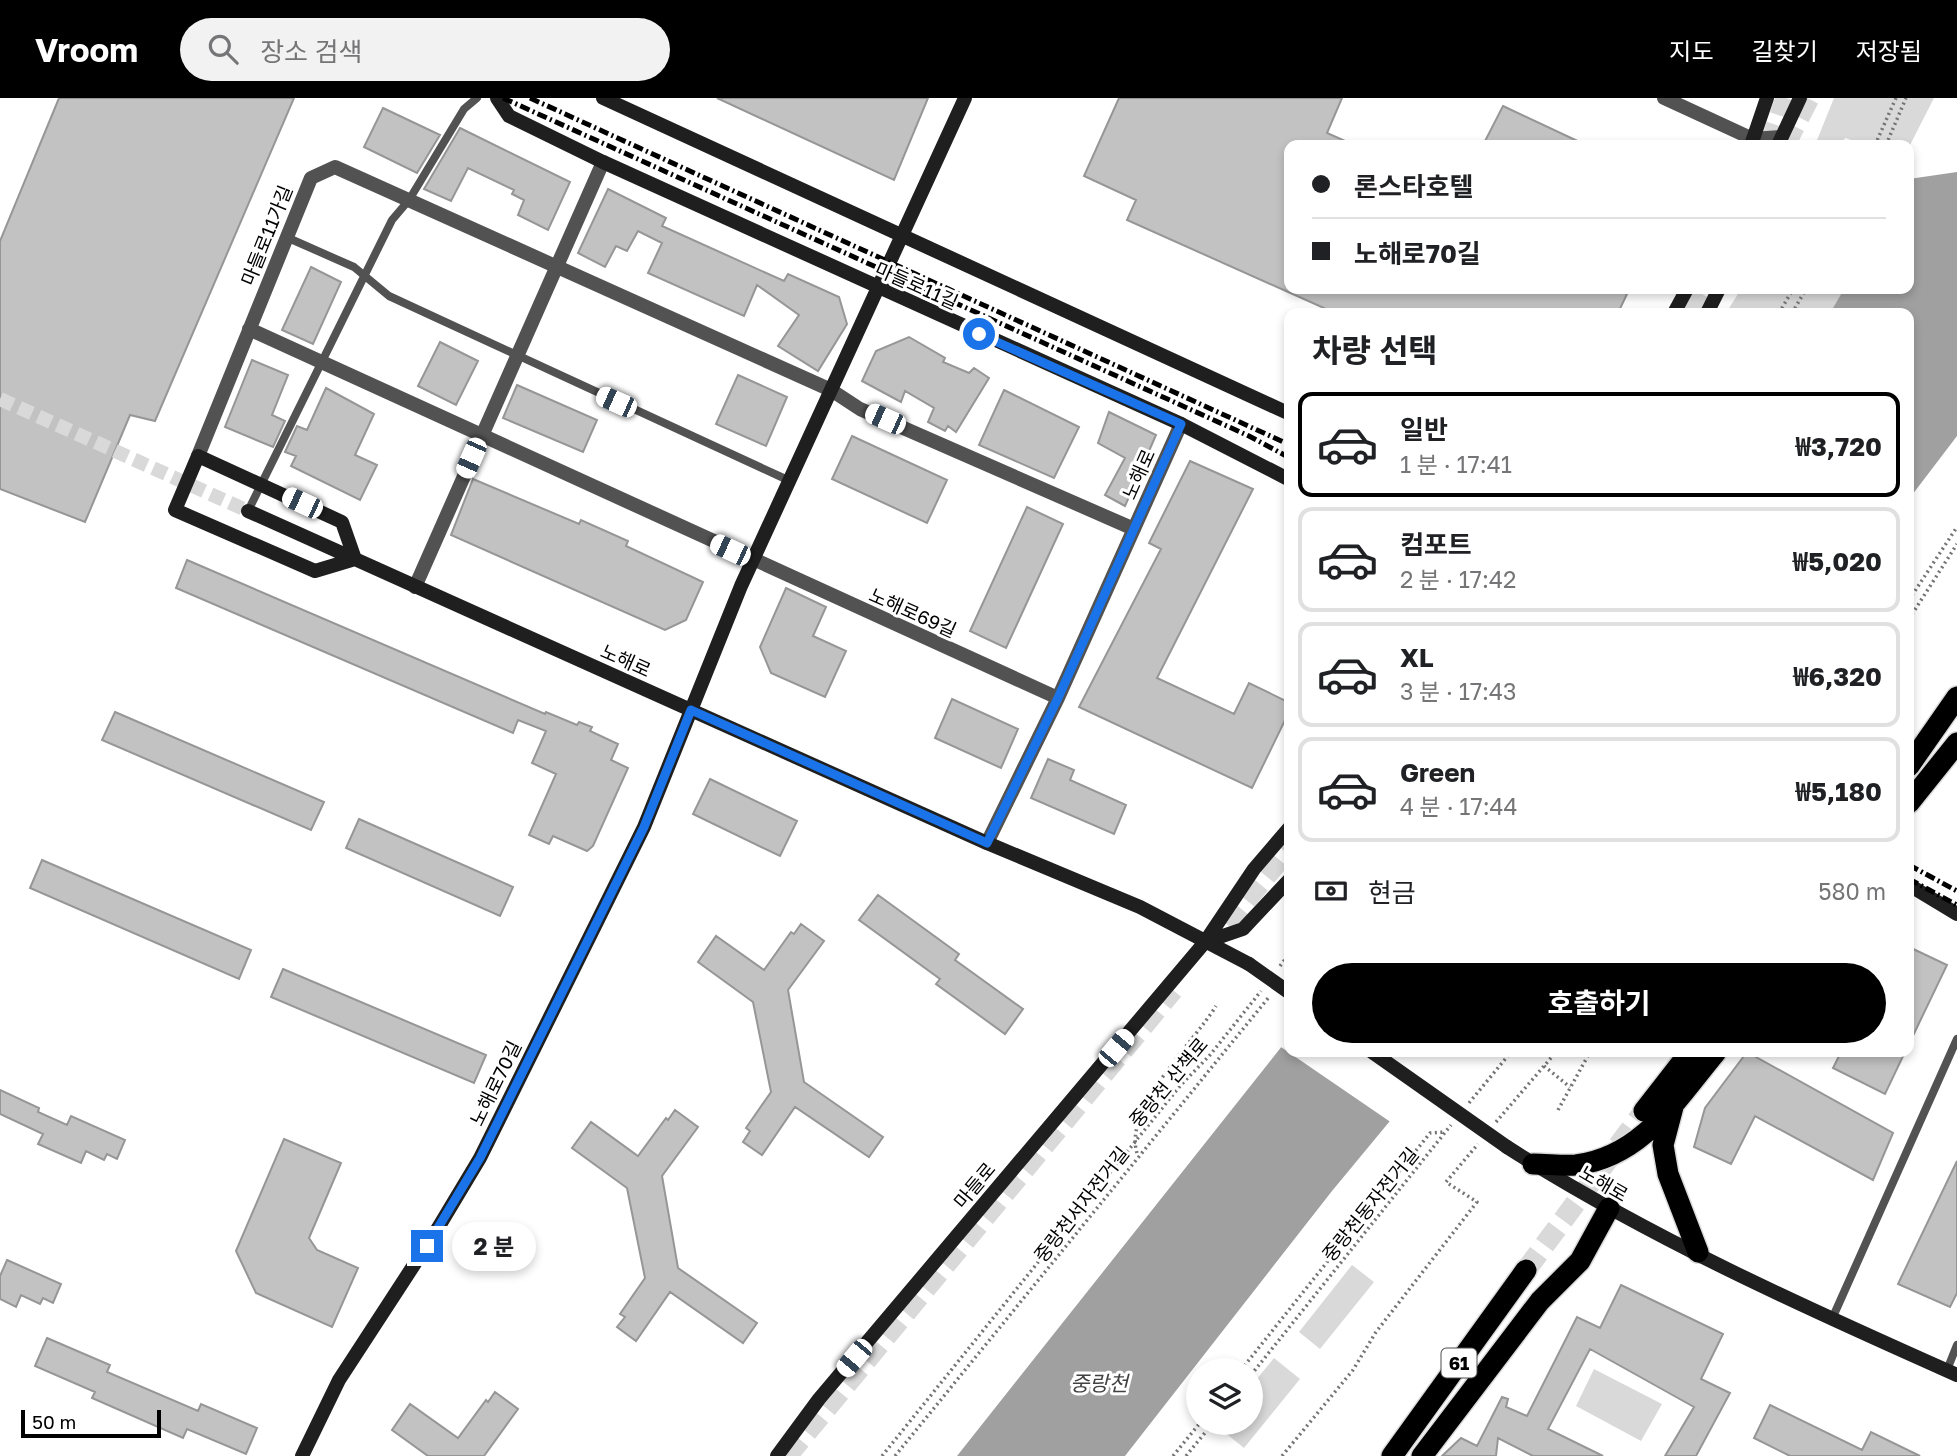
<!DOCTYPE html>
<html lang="ko">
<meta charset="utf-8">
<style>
:root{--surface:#fff;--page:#f2f2f2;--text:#202124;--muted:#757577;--line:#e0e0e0;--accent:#000}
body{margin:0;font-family:"Golos Text","Noto Sans KR",sans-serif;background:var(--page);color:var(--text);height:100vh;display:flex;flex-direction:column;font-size:26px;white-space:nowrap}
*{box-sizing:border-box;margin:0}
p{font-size:23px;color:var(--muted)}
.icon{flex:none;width:38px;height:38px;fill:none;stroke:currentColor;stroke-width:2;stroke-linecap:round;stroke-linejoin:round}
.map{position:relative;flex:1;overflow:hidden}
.drawer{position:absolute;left:1284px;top:210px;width:630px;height:749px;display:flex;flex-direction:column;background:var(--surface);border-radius:14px;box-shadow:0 4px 10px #0003}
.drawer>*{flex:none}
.banner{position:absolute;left:1284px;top:42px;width:630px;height:154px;border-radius:14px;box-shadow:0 4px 10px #0003;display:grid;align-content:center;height:154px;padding:0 28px;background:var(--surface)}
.fabs{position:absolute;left:1186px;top:1260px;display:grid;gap:14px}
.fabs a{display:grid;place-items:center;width:77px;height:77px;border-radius:50%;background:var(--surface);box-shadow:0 4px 10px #0003;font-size:35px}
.scale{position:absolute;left:21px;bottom:18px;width:140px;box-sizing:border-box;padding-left:7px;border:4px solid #000;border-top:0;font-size:19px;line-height:24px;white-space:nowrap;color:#000;-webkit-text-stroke:5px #fff;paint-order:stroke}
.end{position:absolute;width:32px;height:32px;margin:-16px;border:9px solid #1a73e8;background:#fff;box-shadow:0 0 0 4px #fff}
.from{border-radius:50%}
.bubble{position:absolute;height:49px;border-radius:24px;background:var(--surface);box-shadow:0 4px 10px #0003;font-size:23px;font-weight:700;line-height:49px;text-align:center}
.car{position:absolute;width:21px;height:42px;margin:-21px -10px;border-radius:9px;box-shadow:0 0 5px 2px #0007;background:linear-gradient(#fff 24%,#345 0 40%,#fff 0 76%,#345 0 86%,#fff 0)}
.banner b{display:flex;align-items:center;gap:24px;height:66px;font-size:26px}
.banner b+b{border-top:2px solid var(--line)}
.banner i{width:18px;height:18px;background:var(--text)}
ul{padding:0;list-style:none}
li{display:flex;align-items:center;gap:21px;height:105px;margin:0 14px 10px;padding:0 14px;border:4px solid var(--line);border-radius:14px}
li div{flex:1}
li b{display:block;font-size:26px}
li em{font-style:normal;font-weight:700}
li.selected{border-color:var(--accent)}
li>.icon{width:63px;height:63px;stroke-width:1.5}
h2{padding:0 28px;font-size:32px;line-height:84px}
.pay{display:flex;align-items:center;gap:18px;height:77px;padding:0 28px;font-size:26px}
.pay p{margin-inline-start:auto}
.action{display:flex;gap:14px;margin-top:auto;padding:14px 28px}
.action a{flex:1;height:80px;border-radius:42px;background:var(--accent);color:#fff;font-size:28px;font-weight:700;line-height:80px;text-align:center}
header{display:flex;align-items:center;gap:42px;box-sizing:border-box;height:98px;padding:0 35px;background:var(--accent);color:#fff}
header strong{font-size:33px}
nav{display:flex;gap:38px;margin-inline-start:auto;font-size:24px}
.search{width:490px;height:63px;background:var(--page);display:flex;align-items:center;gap:18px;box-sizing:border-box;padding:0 24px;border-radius:38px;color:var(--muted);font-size:26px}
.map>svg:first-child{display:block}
.green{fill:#d9d9d9}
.water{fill:#a0a0a0}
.pier{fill:#fff}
.building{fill:#c2c2c2;stroke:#969696;stroke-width:2}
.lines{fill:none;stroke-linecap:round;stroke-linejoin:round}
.secondary-tunnel{stroke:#d9d9d9;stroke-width:14;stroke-dasharray:14 7;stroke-linecap:butt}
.highway-tunnel{stroke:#d9d9d9;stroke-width:21;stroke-dasharray:21 10;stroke-linecap:butt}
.highway-casing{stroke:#dbdbdb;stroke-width:24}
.path{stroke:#747474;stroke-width:3.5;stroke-dasharray:2 3.5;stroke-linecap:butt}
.lane{stroke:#525252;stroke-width:8}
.street{stroke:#525252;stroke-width:14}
.secondary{stroke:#1f1f1f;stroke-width:14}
.highway{stroke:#000;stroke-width:21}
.rail{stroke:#000;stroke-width:5;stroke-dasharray:10 3.5 2 3.5;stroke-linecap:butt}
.secondary-bridge{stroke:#1f1f1f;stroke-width:14}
.route{stroke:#1a73e8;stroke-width:9}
.labels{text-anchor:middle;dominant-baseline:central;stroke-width:6;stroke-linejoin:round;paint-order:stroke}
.shield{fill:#fff;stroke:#4c4c4c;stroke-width:2}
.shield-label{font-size:18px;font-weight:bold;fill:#000}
.street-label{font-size:19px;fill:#000;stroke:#fff}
.water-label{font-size:21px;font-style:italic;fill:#414141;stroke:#fff}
</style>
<header>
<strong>Vroom</strong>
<div class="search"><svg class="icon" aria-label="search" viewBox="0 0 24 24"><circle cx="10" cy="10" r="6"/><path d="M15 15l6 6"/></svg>장소 검색</div>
<nav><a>지도</a><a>길찾기</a><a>저장됨</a></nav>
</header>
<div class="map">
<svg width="1957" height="1358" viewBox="0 0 1957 1358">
<rect width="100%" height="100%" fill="#fff"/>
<path class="green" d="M1834 0H1938L1909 57V47H1866L1845 40 1842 47H1815Z
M1741 191H1844L1830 215H1726Z
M1352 1167 1374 1184 1320 1251 1299 1234Z
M1274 1260 1300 1281 1244 1350 1218 1329 1221 1325H1251V1288Z
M1594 1271 1662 1306 1641 1343 1576 1308Z"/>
<path class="water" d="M1957 0V338L1909 401V215H1830L1844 191H1909V57Z
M1290 938V954H1447L1332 1093 1125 1358H957Z"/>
<path class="pier" d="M1934 0H1957V74L1909 81V49Z
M1290 934V954H1451L1392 1025 1278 947Z"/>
<path class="building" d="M59 0H294L155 323 130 317 85 424 0 391V143Z
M717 0H928L894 82Z
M1119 0H1342L1327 35 1354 47H1290V191H1615L1627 196 1618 215H1335L1127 122 1136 102 1084 78Z
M1503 8 1586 47H1483Z
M383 10 440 37 417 75 364 49Z
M460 30 570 84 548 132 518 117 524 102 512 96 514 92 468 70 451 103 424 91Z
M608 91 666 120 662 128 784 183 788 176 839 199 847 226 818 273 778 248 799 217 757 187 744 218 648 175 662 145 638 133 627 153 616 148 605 169 578 155Z
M311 169 341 184 313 246 282 232Z
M909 239 945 260 943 264 969 275 974 270 989 280 956 334 948 328 945 333 928 324 934 310 905 293 901 304 862 283 876 253Z
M440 244 478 263 456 307 418 288Z
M252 262 288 277 272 317 285 323 273 349 225 329Z
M738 277 787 299 766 348 716 326Z
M517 287 597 322 583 354 503 320Z
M326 290 374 316 355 357 377 367 360 402 291 368 296 358 285 354 297 328 307 332Z
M1004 292 1079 329 1054 380 979 347Z
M1109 314 1156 337 1125 408 1105 397 1125 360 1098 345Z
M852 338 947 382 927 425 832 381Z
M1190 363 1253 391 1157 580 1234 616 1249 585 1290 605V612L1252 690 1079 609 1161 451 1149 445Z
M473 381 579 426 581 422 628 443 626 448 703 484 686 522 665 532 451 437Z
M1027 409 1063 426 1006 550 970 533Z
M187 462 545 616 546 614 577 627 579 624 592 629 590 633 618 646 611 662 628 670 593 748 587 753 553 738 549 746 529 737 556 676 532 665 546 633 518 622 513 635 176 490Z
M786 490 826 509 813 538 846 553 825 599 771 575 760 549Z
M952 601 1018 631 1001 670 935 640Z
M115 614 324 704 311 732 102 642Z
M1048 661 1074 672 1070 682 1126 707 1114 736 1031 700Z
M710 681 797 723 780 758 693 716Z
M359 721 513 789 500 818 346 750Z
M42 762 251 852 239 881 30 790Z
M878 797 959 856 955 862 1023 911 1005 936 936 886 940 881 859 822Z
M801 826 824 843 788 892 804 984 883 1039 869 1059 795 1009 762 1057 743 1044 750 1033 746 1030 771 994 753 904 698 864 716 838 764 872 791 834 794 836Z
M1909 849 1947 867 1909 946Z
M283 871 486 957 474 985 271 899Z
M1747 954 1893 1035 1873 1082 1755 1018 1731 1066 1694 1049 1705 1010Z
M1841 954H1905L1885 996 1833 970Z
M0 992 39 1010 38 1014 67 1027 71 1018 125 1042 117 1061 107 1056 104 1062 86 1053 81 1065 38 1046 43 1036 0 1016Z
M675 1012 698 1029 662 1078 678 1170 757 1225 743 1245 670 1194 636 1243 617 1229 625 1219 620 1216 645 1180 627 1090 572 1050 591 1024 638 1058 666 1020 668 1022Z
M284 1041 341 1065 309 1140 317 1152 358 1170 332 1229 256 1195 236 1153Z
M1957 1063V1195L1950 1209 1898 1186Z
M7 1162 61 1186 53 1205 43 1200 40 1206 21 1197 16 1209 0 1201V1178Z
M1621 1187 1723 1236 1701 1281 1730 1295 1696 1358H1665L1694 1309 1590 1251 1548 1331 1603 1358H1533L1498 1340 1496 1358H1442L1461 1340 1477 1348 1502 1299 1508 1301 1506 1309 1527 1318 1577 1219 1600 1230Z
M47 1240 110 1267 107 1274 198 1313 201 1306 257 1330 246 1356 187 1331 183 1340 92 1300 95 1294 35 1268Z
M495 1294 518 1311 484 1358H428L392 1332 410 1306 458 1340 486 1302 488 1304Z
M1770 1307 1862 1352 1871 1334 1920 1358H1790L1754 1340Z"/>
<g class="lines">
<path class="secondary-tunnel" d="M0 301 248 413"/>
<path class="highway-tunnel" d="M1770 47 1786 0
M1785 47 1809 0
M1693 215 1707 191
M1207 850 1290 749
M1526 1172 1644 1013
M787 1358 1173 892"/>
<defs>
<path id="highway" d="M1909 668 1957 599
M1909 705 1957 645
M1673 1009 1663 1047 1668 1076 1698 1154
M1644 1013 1690 954
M1533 1066C1547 1066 1562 1068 1576 1067 1642 1059 1677 1001 1716 954
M1392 1358 1526 1172
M1422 1358 1540 1203 1580 1163 1609 1110"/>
</defs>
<use href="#highway" class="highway-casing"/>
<path class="path" d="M1875 47 1896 0
M1886 47 1906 0
M1779 215 1793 191
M1792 215 1806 191
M1909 502 1957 429
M1909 521 1957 446
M1280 868 1290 855
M1544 968 1570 989
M1469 1005 1511 954
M1558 1012 1590 954
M1496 1024 1556 954
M1137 1055C1123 1011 1194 944 1216 908
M1241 1272 1430 1035 1445 1034
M1251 1277 1451 1027
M882 1358 1180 988 1210 957 1261 893
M895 1358 1269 899
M1173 1358 1200 1325
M1186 1358 1213 1325
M1282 1358 1353 1272 1376 1234 1477 1104 1446 1084 1478 1046"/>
<path class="lane" d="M286 139 354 169 389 198 790 383
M248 413 392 122 409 102 464 11 477 0
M1832 1221 1957 941
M1947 1272 1957 1247"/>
<path class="street" d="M1664 0 1753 41 1781 39
M249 231 1058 600
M198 358 311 80 335 69 831 292 860 311 1134 431
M415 489 603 64
M987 745 1058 600 1181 326"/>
<path class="secondary" d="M497 0 509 18 603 64 1181 326 1290 382
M603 0 1290 316
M1751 47 1767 0
M1778 47 1800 0
M1674 215 1687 191
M1707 215 1719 191
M198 358 342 424 355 461 315 473 175 412Z
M248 413 987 745 1140 809 1249 866
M1909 787 1957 816
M1205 844 1243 831 1290 781
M1507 1049C1648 1139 1804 1209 1957 1277
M302 1358 339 1282 438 1130 480 1060 644 729 741 488 965 0
M777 1358 819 1301 1205 844 1254 771 1290 729"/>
<use href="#highway" class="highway"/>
<path class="rail" d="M503 0 1249 338 1290 360
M530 0 1290 347
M1909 767 1957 793
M1909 781 1957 807"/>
<path class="secondary-bridge" d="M1249 866 1290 895
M1372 954 1507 1049"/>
</g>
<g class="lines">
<path class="route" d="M427 1148 480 1060 644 729 691 612 987 745 1058 600 1181 326 979 236"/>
</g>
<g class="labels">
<rect class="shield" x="1441.5" y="1250.5" width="35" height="29" rx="5"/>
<g class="shield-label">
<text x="1459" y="1265">61</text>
</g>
<g class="street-label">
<text transform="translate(266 137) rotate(-68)">마들로11가길</text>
<text transform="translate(917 187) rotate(24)">마들로11길</text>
<text transform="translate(1138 376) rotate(-66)">노해로</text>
<text transform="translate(913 514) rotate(24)">노해로69길</text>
<text transform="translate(626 562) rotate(24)">노해로</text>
<text transform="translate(1168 984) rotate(-50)">중랑천 산책로</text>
<text transform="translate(495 985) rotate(-64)">노해로70길</text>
<text transform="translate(1604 1085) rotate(30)">노해로</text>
<text transform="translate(974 1087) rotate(-50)">마들로</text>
<text transform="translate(1081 1106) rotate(-52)">중랑천서자전거길</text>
<text transform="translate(1370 1106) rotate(-51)">중랑천동자전거길</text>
</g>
<g class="water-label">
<text x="1099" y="1285">중랑천</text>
</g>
</g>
</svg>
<div class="fabs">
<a><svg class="icon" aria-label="layers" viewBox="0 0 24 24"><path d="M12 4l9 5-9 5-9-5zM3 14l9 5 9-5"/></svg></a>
</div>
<div class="scale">50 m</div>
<i class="end from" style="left:979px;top:236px"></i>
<i class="end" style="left:427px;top:1148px"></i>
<div class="bubble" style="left:452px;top:1124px;width:84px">2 분</div>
<i class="car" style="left:616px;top:304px;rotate:294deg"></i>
<i class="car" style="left:885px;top:321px;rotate:294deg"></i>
<i class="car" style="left:471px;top:360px;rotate:204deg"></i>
<i class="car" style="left:302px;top:405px;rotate:295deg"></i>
<i class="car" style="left:730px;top:452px;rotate:295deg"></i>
<i class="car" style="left:1116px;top:950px;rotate:40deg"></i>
<i class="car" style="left:854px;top:1260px;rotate:220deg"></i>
<div class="banner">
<b><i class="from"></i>론스타호텔</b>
<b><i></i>노해로70길</b>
</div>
<section class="drawer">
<h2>차량 선택</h2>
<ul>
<li class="selected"><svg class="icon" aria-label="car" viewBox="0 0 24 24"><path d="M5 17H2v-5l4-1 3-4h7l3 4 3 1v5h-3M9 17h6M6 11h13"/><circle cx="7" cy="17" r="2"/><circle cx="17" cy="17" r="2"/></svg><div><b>일반</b><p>1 분 · 17:41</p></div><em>₩3,720</em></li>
<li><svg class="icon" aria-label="car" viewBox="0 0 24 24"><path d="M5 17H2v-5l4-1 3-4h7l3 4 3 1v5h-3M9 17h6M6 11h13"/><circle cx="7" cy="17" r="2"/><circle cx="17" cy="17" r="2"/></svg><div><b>컴포트</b><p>2 분 · 17:42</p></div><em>₩5,020</em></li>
<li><svg class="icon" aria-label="car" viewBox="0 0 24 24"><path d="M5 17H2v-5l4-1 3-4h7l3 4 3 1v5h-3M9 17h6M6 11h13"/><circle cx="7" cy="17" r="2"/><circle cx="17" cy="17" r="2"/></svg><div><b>XL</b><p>3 분 · 17:43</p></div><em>₩6,320</em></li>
<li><svg class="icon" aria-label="car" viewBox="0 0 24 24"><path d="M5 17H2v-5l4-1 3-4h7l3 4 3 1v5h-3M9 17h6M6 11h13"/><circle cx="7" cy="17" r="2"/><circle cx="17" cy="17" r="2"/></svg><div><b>Green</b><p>4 분 · 17:44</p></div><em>₩5,180</em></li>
</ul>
<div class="pay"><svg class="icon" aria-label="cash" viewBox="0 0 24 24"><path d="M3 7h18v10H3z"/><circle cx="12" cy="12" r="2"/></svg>현금<p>580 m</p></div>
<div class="action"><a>호출하기</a></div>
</section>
</div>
